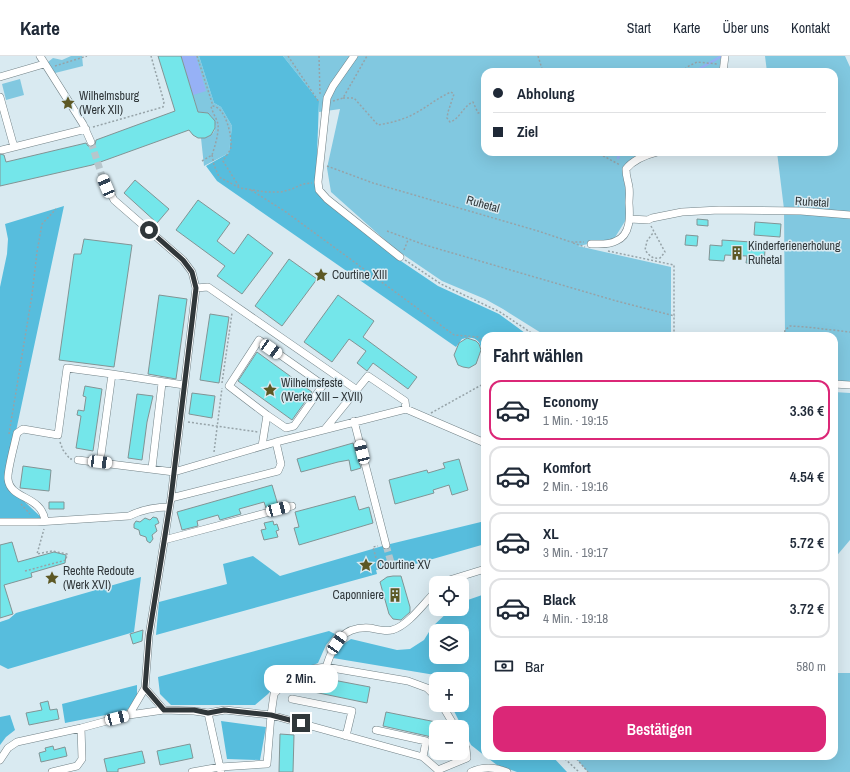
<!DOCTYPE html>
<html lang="de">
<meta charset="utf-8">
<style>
:root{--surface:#fff;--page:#f6f6f7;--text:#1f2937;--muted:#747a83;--line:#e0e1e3;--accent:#db2777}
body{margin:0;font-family:"Archivo Narrow",sans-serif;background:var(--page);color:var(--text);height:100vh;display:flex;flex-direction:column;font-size:15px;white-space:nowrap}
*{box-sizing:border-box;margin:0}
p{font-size:13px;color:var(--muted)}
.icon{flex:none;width:22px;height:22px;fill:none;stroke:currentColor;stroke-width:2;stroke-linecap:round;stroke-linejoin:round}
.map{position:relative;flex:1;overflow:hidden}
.sheet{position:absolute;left:481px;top:276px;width:357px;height:428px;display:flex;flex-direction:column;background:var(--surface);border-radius:12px;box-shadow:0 4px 16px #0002}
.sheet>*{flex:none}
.hud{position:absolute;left:481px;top:12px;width:357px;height:88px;border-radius:12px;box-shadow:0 4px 16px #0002;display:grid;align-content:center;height:88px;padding:0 12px;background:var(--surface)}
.buttons{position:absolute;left:429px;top:520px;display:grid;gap:8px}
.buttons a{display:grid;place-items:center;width:40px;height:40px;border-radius:8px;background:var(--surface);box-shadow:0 4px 16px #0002;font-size:20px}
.end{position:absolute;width:18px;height:18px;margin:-9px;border:5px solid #30373a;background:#fff;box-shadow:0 0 0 2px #fff}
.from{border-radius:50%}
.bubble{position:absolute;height:28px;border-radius:12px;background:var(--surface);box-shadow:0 4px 16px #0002;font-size:13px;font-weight:600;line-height:28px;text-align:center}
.car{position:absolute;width:12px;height:24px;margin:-12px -6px;border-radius:5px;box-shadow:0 0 3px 1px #0007;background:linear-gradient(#fff 24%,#345 0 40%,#fff 0 76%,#345 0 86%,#fff 0)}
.hud b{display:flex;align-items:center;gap:14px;height:38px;font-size:15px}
.hud b+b{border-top:1px solid var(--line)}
.hud i{width:10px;height:10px;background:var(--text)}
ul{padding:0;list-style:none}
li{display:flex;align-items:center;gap:12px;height:60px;margin:0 8px 6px;padding:0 4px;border:2px solid var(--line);border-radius:12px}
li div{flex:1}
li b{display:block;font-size:15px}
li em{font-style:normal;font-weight:600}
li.active{border-color:var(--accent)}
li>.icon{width:36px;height:36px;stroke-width:1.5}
h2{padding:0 12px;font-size:18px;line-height:48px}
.pay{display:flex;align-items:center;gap:10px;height:44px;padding:0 12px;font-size:15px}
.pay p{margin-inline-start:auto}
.primary-button{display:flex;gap:8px;margin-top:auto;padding:8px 12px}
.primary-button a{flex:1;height:46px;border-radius:12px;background:var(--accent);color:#fff;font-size:16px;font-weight:600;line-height:46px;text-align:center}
header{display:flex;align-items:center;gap:24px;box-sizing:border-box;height:56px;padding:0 20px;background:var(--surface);border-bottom:1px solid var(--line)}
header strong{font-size:19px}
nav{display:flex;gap:22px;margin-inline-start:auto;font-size:14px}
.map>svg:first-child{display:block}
.green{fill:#81c8e0}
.forest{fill:#57bddd;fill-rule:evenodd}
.water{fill:#96b1f6}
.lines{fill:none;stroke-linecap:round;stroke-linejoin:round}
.stream{stroke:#96b1f6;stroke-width:2.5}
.building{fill:#74e6ea;stroke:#829495}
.minor-tunnel{stroke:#b7c6cc;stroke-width:7;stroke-dasharray:7 3.5;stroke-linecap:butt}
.minor-casing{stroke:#728287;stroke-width:8}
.path{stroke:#96a3a8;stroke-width:1.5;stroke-dasharray:2 2;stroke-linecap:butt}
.minor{stroke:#fff;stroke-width:7}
.route{stroke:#30373a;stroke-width:5}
.labels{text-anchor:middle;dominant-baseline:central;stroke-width:3;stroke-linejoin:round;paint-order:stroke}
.poi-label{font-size:12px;fill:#30373a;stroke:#d9eaf1;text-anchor:start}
.street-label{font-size:12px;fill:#30373a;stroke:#d9eaf1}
</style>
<header>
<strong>Karte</strong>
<nav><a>Start</a><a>Karte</a><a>Über uns</a><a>Kontakt</a></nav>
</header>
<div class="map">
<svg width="850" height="716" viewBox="0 0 850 716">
<rect width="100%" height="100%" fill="#d9eaf1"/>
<path class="green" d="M71 0H82L83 10 55 17 48 6 53 2 62 4Z
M181 0H199L214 47 221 51 232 70 229 97 204 110 201 82C217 81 220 67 208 57L198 56Z
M283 0H721L719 16H485V96H637L640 99 626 110 624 123 628 152 627 162 614 183 578 190 671 211V280H546L503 253 485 243 442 225 395 193 331 136 327 112 340 53 319 56V45Z
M765 0H845L850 11V329L834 326V280H785L784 153 777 96H834V16H767Z
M20 23 24 39 6 44 2 28Z
M834 336 850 337V484L834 503Z
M834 617H850V716H588L574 700H834Z"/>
<path class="forest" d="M199 0H283L319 45 316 126 335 153 392 199 438 230 499 258 525 277 531 280H485V303L481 302C483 288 478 278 462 283L456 291 217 125 206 110 229 97 232 70 221 51 214 47Z
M64 150 6 422 11 433 42 462 0 463V231L7 198 8 183 5 168Z
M485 465V488L398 513 397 509 376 514 377 518 156 579 159 546 227 528 223 508 253 500 280 520 386 489Z
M141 521 134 576 8 613 0 609V566L9 563 16 557Z
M485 538V700L471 689 451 649H462V623H438L435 619 333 602 342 589 351 583 397 594 410 593 424 584 432 571 451 553H462V546ZM436 575H462V601H436Z
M329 575 335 578 326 589 318 607 281 623 268 638 255 649H171L160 638 158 621Z
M137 629V643L126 655 65 667 62 648Z
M10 659 15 674 6 681 0 689V661Z
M221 665 266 671 260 704 227 703Z
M485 700H552L567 716H517L497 709Z"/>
<path class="water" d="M181 0H196L206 35 193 39Z"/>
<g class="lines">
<path class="stream" d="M694 16 720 1
M618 102 620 96"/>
</g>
<path class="building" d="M158 0H181L198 56 208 57 215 65V72L211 79 205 82H198L193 79 189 74 92 109 0 130V98L4 99 6 106 86 87 88 90 93 91 95 89 96 84 175 55Z
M135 124 169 153 157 167 124 137Z
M198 144 230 167 217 185 234 198 248 178 273 197 242 238 217 220 225 210 176 174Z
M697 163 708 164V170L697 169Z
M755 166 781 168 780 181 754 179Z
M686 179 698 180 697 190 685 189Z
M84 183 132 189 114 311 59 304 74 198H81Z
M722 184 751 186V194H765L764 208 746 207 747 200 725 199 724 205 709 204 710 189 722 190Z
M289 203 317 223 282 270 255 250Z
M159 239 187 243 176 323 148 318Z
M338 239 374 265 363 281 417 321 408 333 373 307 367 315 357 307 366 295 349 283 332 306 304 286Z
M210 258 229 261 219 327 200 324Z
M467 282 476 285 479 288 481 294 476 308 469 312 463 311 458 309 454 299 459 287Z
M257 296 312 336 292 364 238 325Z
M85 330 102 333 93 395 76 392 81 360 77 359 78 354 84 355 86 341 83 340Z
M192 337 215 340 212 362 189 358Z
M137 338 153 340 147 366 142 404 128 402Z
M353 387 361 412 351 415 349 404 338 406 301 416 297 403Z
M459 403 468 434 452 439 449 429 433 434 434 437 395 448 389 424 427 414 428 417 445 412 443 407Z
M23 410 51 414 49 435 20 432Z
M272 429 278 449 266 452 264 446 239 453 241 458 220 464 218 459 197 465 198 470 182 474 177 456Z
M355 440 359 454 369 451 373 467 299 489 294 472 299 471 295 456Z
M49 446H64V453H49Z
M153 461 157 462 159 467 155 469 157 475 152 479 153 483 150 487 147 485 146 481 140 479 139 474 134 472V468L136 465 140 466 145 462 150 464Z
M273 465 274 469 277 468 279 474 276 475 278 481 264 484 261 474 266 473 264 467Z
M12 486 18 506 54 496 66 499 65 507 31 517 32 521 4 529 13 558 0 562V489Z
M393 520H401L410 551V556L401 564 393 563 389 558 380 526 387 521Z
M143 574 142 585 133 588 130 578Z
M312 620 370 631 367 647 309 635Z
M48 645 50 654 57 653 59 663 29 669 26 657 42 654 40 647Z
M386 656 436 666V682L383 670Z
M280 678 294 679 293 716H279Z
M190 688 193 702 160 709 157 695Z
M53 690 54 694 65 691 67 700 41 706 39 697 46 695 45 692Z
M142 695 145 707 118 713V716H107L104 703Z"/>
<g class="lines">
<path class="minor-tunnel" d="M91 86 103 123
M386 489 392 510"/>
<defs>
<path id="minor" d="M40 0 83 68 91 86
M354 0 333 30 327 42 318 126 319 134 327 143 400 201
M723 16 725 0
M0 21 44 8
M0 41 14 91
M2 94 86 73
M630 163 648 164 652 162 682 156 719 154 801 155 850 159
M591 188C600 188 609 189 616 185 631 179 630 160 629 147 629 142 630 136 629 131 628 124 626 121 626 113 634 103 645 99 657 96
M196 232 208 231 357 334
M834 328 850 329
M354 365 386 489
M325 373 368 320 405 345 406 353
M262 390 267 359 229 330 259 284 323 329 294 370 286 372 267 359
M78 404 174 416 276 386 406 353 485 387
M100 406 112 318 184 329
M152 412 162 327
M171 442 278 415 281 408 276 386
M45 465C42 439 10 444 8 423 7 415 15 387 17 377L23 373 58 379 67 312 112 318
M0 466H37L129 460C141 454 155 451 169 451
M164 484 292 450
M444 527 446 525 485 513
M326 611C334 587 342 570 370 572 376 573 386 576 392 574 408 570 424 547 436 535
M145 632 164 654 194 655 208 657 221 716
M292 643 352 655 346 680
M442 649 455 671
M208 657 225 654 271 659 423 701 438 714V716
M129 659 164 654
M376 674 426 685 423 701
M0 704 8 692 17 686 81 672 129 659 145 632 149 580 171 442 196 232 192 216 183 204 114 144 103 123
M438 714 467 702 466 692 462 685
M52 716 77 710 82 703 81 672
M192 716 220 711 267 708 271 659 274 638 288 623 304 614 326 611 408 625 427 632 436 641
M471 716C483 710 495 711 507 716"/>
</defs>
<use href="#minor" class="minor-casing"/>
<path class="path" d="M197 0 213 50C226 52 232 80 231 91 230 96 225 101 223 105L240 132
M288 0 319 46
M319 0 320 40
M538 0 543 16
M55 10 87 0
M682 16 687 11 697 6 717 8
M343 42H354L378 69C390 67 402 64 412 59 426 52 437 42 451 36L454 38 448 56 447 62 450 66C460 63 463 50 473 46L478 57 485 56
M333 45 343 42 367 0
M93 71 163 51 164 46 151 0
M596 96 620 109
M212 99 214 109 219 121 240 132 266 136H281L292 133 303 128 312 127
M202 105 212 99C215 90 219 77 218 68 217 63 212 56 211 50
M327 110 373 127 538 175 571 186H584
M251 134 286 156 454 279 478 281 485 288
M651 170 665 196 660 202C652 203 650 200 645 194L647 185 653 177
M387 175 425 189 620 246 675 260
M573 187 585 191
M404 194 408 184
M608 195 674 209V280
M405 204 441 228 500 256 536 280
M784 280 785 274 790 270 806 271 850 276
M222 327 232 257
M431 357 485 327
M188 366 258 376
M9 378 32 239 37 196 42 168 56 153
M60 386 63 394 70 403H72
M214 396 222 332
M21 448 30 458
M376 502 373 491 378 490
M25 515 66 504 67 498 52 495 37 498 44 473
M562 700 579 716
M574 700 588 716"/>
<use href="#minor" class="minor"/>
</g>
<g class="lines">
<path class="route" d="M149 174 183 204 192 216 196 232 171 442 149 580 145 632 164 654H194L208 657 224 654 271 659 301 667"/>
</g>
<defs>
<symbol id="sight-bare" viewBox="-9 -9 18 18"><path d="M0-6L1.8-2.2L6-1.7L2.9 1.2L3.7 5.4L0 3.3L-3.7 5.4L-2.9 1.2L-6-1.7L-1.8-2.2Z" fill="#5c5824" stroke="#d9eaf1" stroke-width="2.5" paint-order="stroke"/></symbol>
<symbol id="building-bare" viewBox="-9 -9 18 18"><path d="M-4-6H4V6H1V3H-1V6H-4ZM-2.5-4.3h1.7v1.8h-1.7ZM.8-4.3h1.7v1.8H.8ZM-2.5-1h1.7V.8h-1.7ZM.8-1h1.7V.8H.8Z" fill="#5c5824" stroke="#d9eaf1" stroke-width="2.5" paint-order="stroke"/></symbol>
</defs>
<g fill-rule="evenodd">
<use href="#sight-bare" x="58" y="37" width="20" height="20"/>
<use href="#building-bare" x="727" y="187" width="20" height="20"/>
<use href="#sight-bare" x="311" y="209" width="20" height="20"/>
<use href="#sight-bare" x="260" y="324" width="20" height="20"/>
<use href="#sight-bare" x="356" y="499" width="20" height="20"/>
<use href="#sight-bare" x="42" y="512" width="20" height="20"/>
<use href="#building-bare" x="385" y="529" width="20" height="20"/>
</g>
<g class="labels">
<g class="poi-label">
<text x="79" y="40">Wilhelmsburg<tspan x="79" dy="14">(Werk XII)</tspan></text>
<text x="748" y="190">Kinderferienerholung<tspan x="748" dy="14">Ruhetal</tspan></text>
<text x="332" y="219">Courtine XIII</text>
<text x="281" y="327">Wilhelmsfeste<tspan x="281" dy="14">(Werke XIII – XVII)</tspan></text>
<text x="377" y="509">Courtine XV</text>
<text x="63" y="515">Rechte Redoute<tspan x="63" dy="14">(Werk XVI)</tspan></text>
<text x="384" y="539" text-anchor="end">Caponniere</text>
</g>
<g class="street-label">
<text transform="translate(812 146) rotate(3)">Ruhetal</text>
<text transform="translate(483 148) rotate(16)">Ruhetal</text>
</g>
</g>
</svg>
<div class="buttons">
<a><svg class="icon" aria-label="locate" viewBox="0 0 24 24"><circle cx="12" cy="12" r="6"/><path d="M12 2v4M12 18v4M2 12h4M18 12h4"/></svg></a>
<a><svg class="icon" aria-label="layers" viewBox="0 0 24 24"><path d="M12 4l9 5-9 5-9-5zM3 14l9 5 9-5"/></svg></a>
<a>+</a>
<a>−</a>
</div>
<i class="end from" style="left:149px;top:174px"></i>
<i class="end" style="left:301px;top:667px"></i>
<div class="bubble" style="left:264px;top:609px;width:74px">2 Min.</div>
<i class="car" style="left:106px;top:130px;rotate:337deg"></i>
<i class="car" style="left:271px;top:293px;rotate:125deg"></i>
<i class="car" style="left:362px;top:396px;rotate:346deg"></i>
<i class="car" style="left:100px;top:406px;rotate:97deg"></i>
<i class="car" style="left:278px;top:453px;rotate:75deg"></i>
<i class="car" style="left:337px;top:587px;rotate:34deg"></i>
<i class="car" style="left:117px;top:662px;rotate:75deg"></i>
<div class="hud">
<b><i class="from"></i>Abholung</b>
<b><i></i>Ziel</b>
</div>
<section class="sheet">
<h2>Fahrt wählen</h2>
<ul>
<li class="active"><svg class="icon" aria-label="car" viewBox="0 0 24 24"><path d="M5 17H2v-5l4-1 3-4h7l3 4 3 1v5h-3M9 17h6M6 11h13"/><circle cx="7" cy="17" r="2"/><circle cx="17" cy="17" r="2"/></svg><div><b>Economy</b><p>1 Min. · 19:15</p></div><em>3.36 €</em></li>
<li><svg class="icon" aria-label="car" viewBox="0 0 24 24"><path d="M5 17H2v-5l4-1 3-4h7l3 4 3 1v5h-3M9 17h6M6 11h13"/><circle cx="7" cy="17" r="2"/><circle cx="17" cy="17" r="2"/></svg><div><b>Komfort</b><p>2 Min. · 19:16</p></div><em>4.54 €</em></li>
<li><svg class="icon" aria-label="car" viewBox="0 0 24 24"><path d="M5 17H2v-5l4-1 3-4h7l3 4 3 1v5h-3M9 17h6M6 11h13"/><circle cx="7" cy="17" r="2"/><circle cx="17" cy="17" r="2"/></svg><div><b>XL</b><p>3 Min. · 19:17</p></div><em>5.72 €</em></li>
<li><svg class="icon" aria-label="car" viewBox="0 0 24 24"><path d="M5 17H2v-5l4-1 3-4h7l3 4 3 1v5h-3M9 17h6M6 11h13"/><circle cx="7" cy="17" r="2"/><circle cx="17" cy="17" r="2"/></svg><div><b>Black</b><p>4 Min. · 19:18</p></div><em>3.72 €</em></li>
</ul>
<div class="pay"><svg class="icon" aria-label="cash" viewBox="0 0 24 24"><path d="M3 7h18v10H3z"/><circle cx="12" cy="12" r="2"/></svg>Bar<p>580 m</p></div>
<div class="primary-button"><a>Bestätigen</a></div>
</section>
</div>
